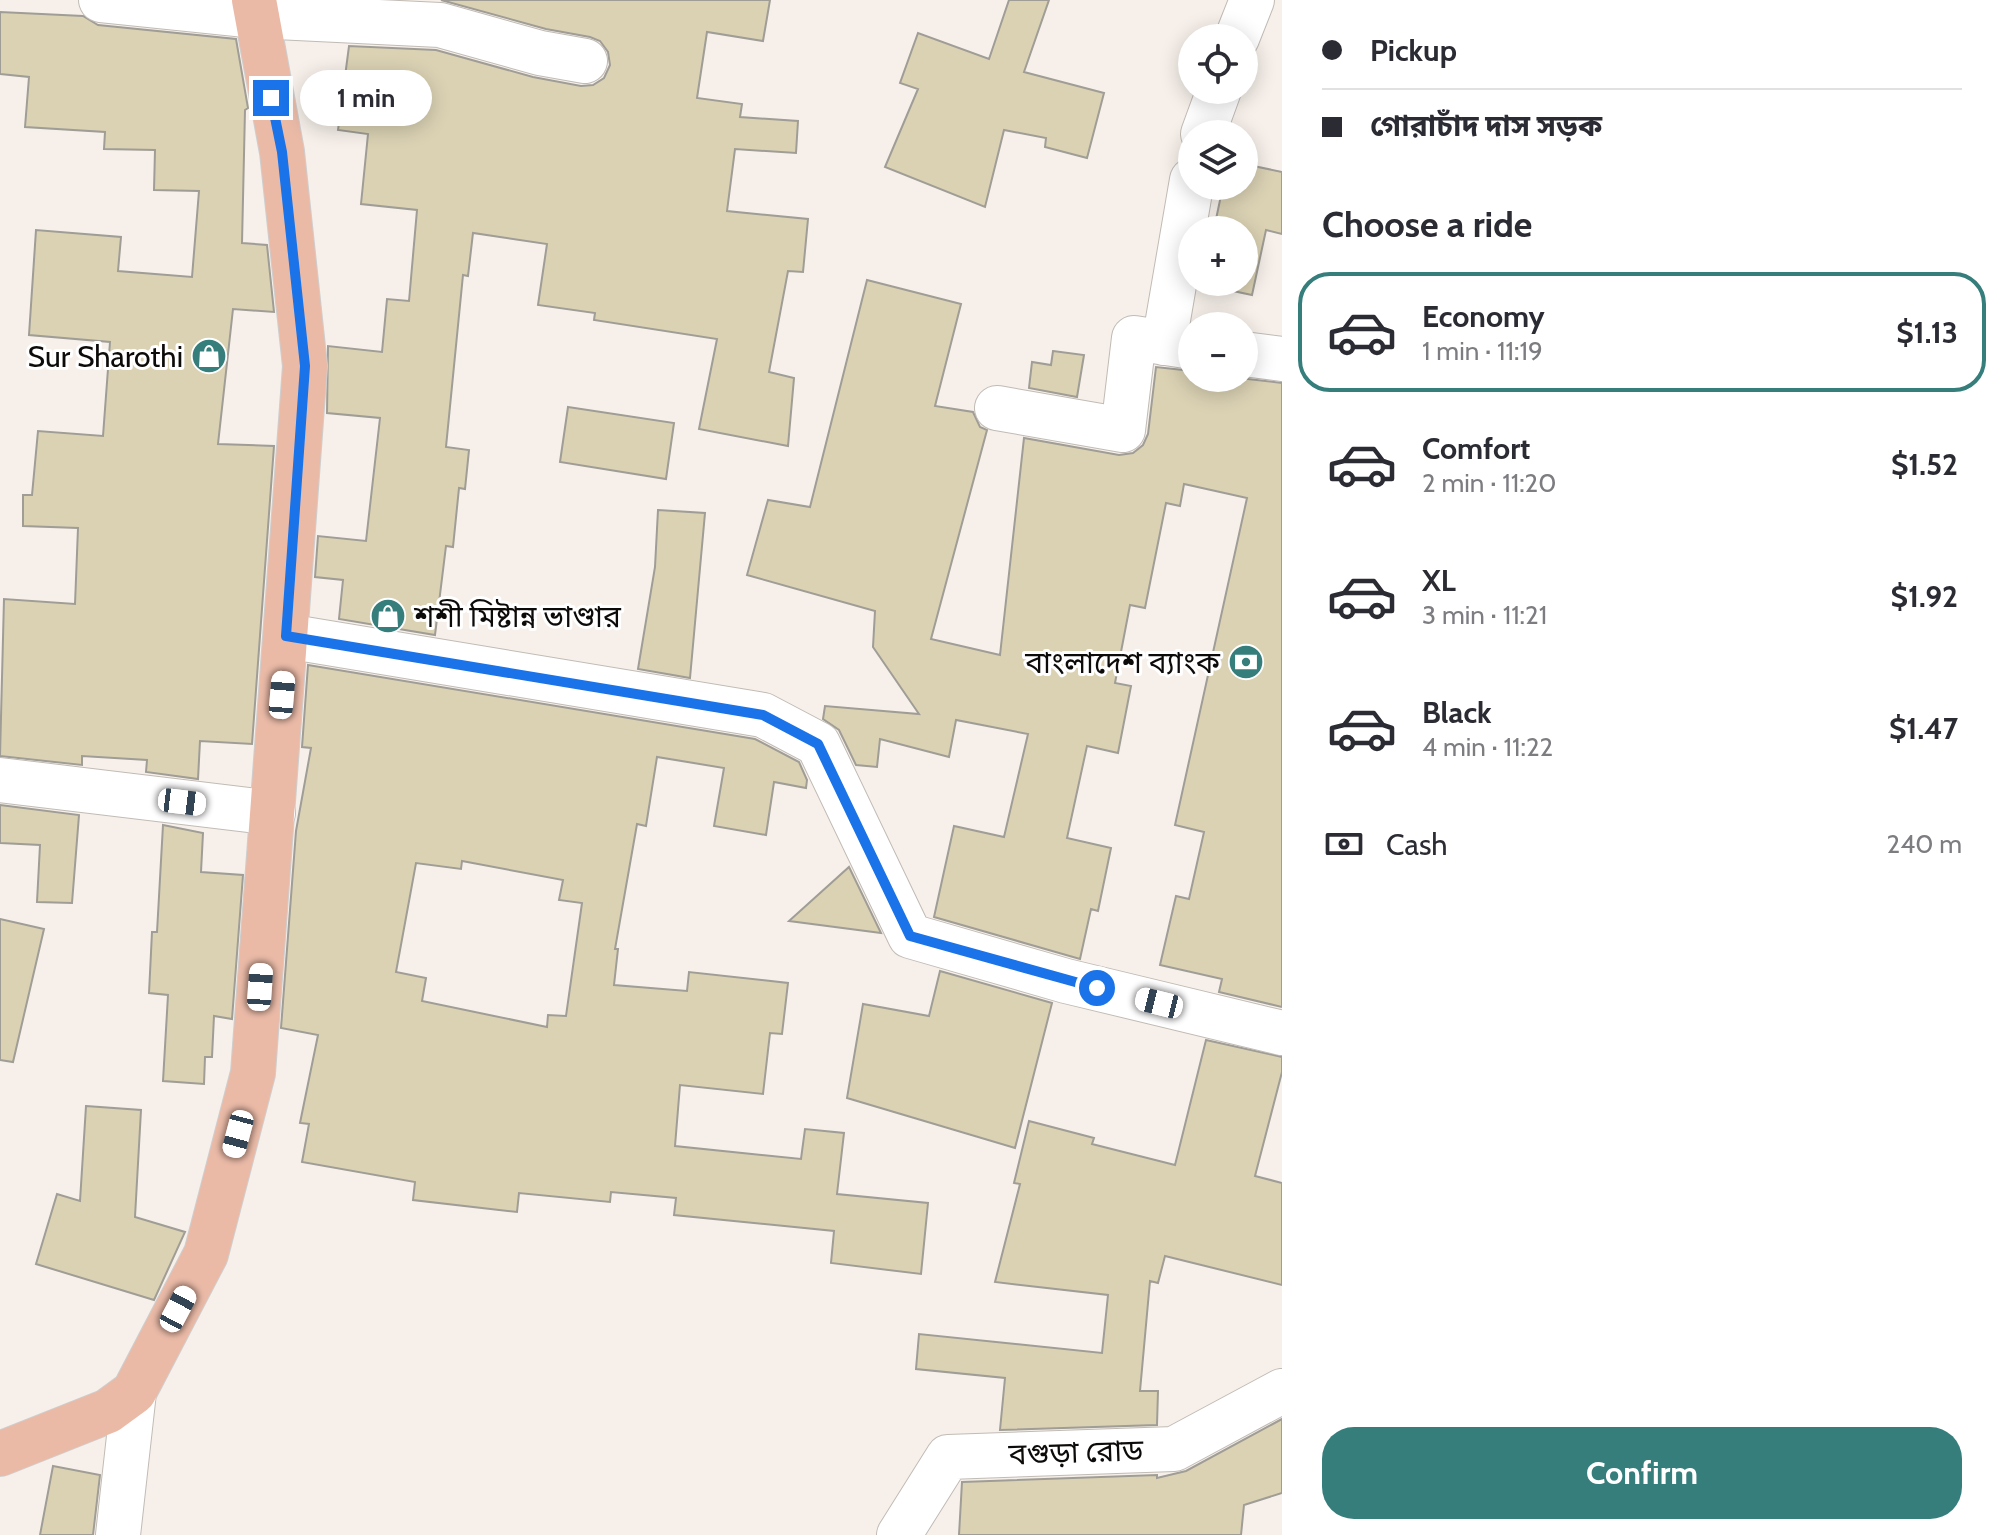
<!DOCTYPE html>
<meta charset="utf-8">
<style>
:root{--surface:#fff;--page:#f7f7f7;--text:#2b2b33;--muted:#7c7c81;--line:#e1e1e2;--accent:#357e7c}
body{margin:0;font-family:Cabin,"Noto Sans Bengali",sans-serif;background:var(--page);color:var(--text);height:100vh;display:flex;flex-direction:column;font-size:30px;white-space:nowrap}
*{box-sizing:border-box;margin:0}
p{font-size:26px;color:var(--muted)}
.icon{flex:none;width:44px;height:44px;fill:none;stroke:currentColor;stroke-width:2;stroke-linecap:round;stroke-linejoin:round}
.map{position:relative;flex:1;overflow:hidden}
.sheet{display:flex;flex-direction:column;background:var(--surface);width:720px}
.sheet>*{flex:none}
.hud{display:grid;align-content:center;height:176px;padding:0 40px;background:var(--surface)}
.buttons{position:absolute;left:1178px;top:24px;display:grid;gap:16px}
.buttons a{display:grid;place-items:center;width:80px;height:80px;border-radius:50%;background:var(--surface);box-shadow:0 4px 20px #0003;font-size:40px}
.end{position:absolute;width:36px;height:36px;margin:-18px;border:10px solid #1a73e8;background:#fff;box-shadow:0 0 0 4px #fff}
.from{border-radius:50%}
.bubble{position:absolute;height:56px;border-radius:28px;background:var(--surface);box-shadow:0 4px 20px #0003;font-size:26px;font-weight:800;line-height:56px;text-align:center}
.car{position:absolute;width:24px;height:48px;margin:-24px -12px;border-radius:10px;box-shadow:0 0 6px 2px #0007;background:linear-gradient(#fff 24%,#345 0 40%,#fff 0 76%,#345 0 86%,#fff 0)}
.hud b{display:flex;align-items:center;gap:28px;height:76px;font-size:30px}
.hud b+b{border-top:2px solid var(--line)}
.hud i{width:20px;height:20px;background:var(--text)}
ul{padding:0;list-style:none}
li{display:flex;align-items:center;gap:24px;height:120px;margin:0 16px 12px;padding:0 24px;border:4px solid transparent;border-radius:32px}
li div{flex:1}
li b{display:block;font-size:30px}
li em{font-style:normal;font-weight:800}
li.selected{border-color:var(--accent)}
li>.icon{width:72px;height:72px;stroke-width:1.5}
h2{padding:0 40px;font-size:36px;line-height:96px}
.pay{display:flex;align-items:center;gap:20px;height:88px;padding:0 40px;font-size:30px}
.pay p{margin-inline-start:auto}
.action{display:flex;gap:16px;margin-top:auto;padding:16px 40px}
.action a{flex:1;height:92px;border-radius:32px;background:var(--accent);color:#fff;font-size:32px;font-weight:800;line-height:92px;text-align:center}
main{display:flex;flex:1;min-height:0}
.map>svg:first-child{display:block}
.building{fill:#dbd2b4;stroke:#9f9d96;stroke-width:2;fill-rule:evenodd}
.lines{fill:none;stroke-linecap:round;stroke-linejoin:round}
.minor-casing{stroke:#c1bbb5;stroke-width:46}
.secondary-casing{stroke:#c1bbb5;stroke-width:46}
.primary-casing{stroke:#cfcece;stroke-width:46}
.minor{stroke:#fff;stroke-width:44}
.secondary{stroke:#fff;stroke-width:44}
.primary{stroke:#eabaa7;stroke-width:44}
.route{stroke:#1a73e8;stroke-width:10}
.labels{text-anchor:middle;dominant-baseline:central;stroke-width:6;stroke-linejoin:round;paint-order:stroke}
.poi-label{font-size:30px;fill:#0d0b09;stroke:#fff;text-anchor:end}
.street-label{font-size:30px;fill:#0d0b09;stroke:#fff}
</style>
<main>
<div class="map">
<svg width="1282" height="1535" viewBox="0 0 1282 1535">
<rect width="100%" height="100%" fill="#f7f0ea"/>
<path class="building" d="M441 0H770L763 41 707 32 697 98 742 104 740 117 798 121 796 153 735 149 727 211 808 219 803 272 788 271 769 372 794 378 788 446 699 429 717 339 594 320 595 313 538 305 547 244 473 233 468 276 463 275 446 447 469 450 465 489 459 488 453 547 446 546 435 635 339 619 343 580 315 577 318 536 366 541 380 418 327 413 328 346 382 352 387 299 409 301 417 210 361 204 368 134 338 130 349 46 436 50 533 77 581 86 593 85 604 78 610 65 608 52 600 41 590 37 546 29Z
M1009 0H1049L1024 72 1104 93 1087 158 1045 147 1046 138 1004 130 985 207 885 167 918 89 900 83 918 33 989 59Z
M0 12 83 16 98 25 236 39 248 108 245 110 242 243 267 245 274 312 233 309 218 444 274 446 252 744 200 741 198 779 146 772 147 760 82 756V765L0 756 4 599 75 604 78 528 23 526V495H32L38 431 103 436 110 342 29 335 36 230 121 237 118 271 192 277 199 191 154 190 155 150 104 149 105 132 25 127 29 77 0 74Z
M1244 164 1282 172V234L1266 230 1252 295 1200 284 1244 282V230H1209L1210 223 1215 224 1223 186H1244Z
M867 280 961 304 935 406 973 412 980 427 987 430 931 639 1000 655 1024 438 1119 455 1133 453 1143 445 1148 434 1156 367 1192 371V378H1239L1282 383V1007L1219 992 1222 979 1160 965 1176 896 1189 899 1204 832 1175 825 1247 498 1184 484 1180 506 1166 503 1145 608 1130 605 1115 683 1131 686 1118 753 1087 746 1067 838 1111 848 1098 911 1091 909 1080 959 934 917 954 826 1004 837 1028 734 956 720 949 757 880 739 877 767 856 765 839 730 823 719 825 706 919 714 873 647 875 611 747 575 768 500 810 507Z
M1053 351 1084 355 1077 397 1029 388 1032 362 1051 365Z
M568 407 674 423 666 479 560 462Z
M658 510 705 513 690 678 638 669 655 567Z
M308 665 755 739 799 762 807 780 806 788 774 782 766 835 714 826 724 768 657 757 646 826 637 824 615 949H618L614 985 687 991 689 972 788 983 782 1034 770 1033 763 1094 680 1085 675 1146 801 1159 805 1129 844 1133 837 1194 928 1203 921 1274 831 1263 834 1231 674 1215 676 1198 611 1192 610 1202 519 1193 517 1212 413 1200 415 1182 302 1162 309 1124 300 1123 318 1035 281 1028 296 831 311 748 302 747ZM462 861 563 880 559 900 582 903 566 1016 548 1015 547 1027 422 1001 426 978 396 972 416 863 461 869Z
M0 805 79 815 72 903 37 902 40 845 0 843Z
M163 825 203 833 201 872 243 875 232 1019 214 1016 212 1057H205L204 1084 163 1081 168 995 149 993 152 932H157Z
M849 867 881 933 789 921Z
M0 919 44 929 13 1062 0 1060Z
M940 971 1052 1003 1015 1148 847 1098 863 1004 929 1016Z
M1206 1040 1282 1057V1072L1255 1176 1282 1183V1285L1165 1256 1158 1283 1150 1281 1140 1391H1158L1157 1425 1000 1430 1005 1378 916 1369 919 1334 1102 1353 1108 1295 995 1282 1020 1184 1014 1183 1029 1121 1094 1138 1092 1144 1175 1165Z
M86 1106 141 1110 135 1217 185 1232 154 1300 36 1264 57 1194 80 1201Z
M1282 1419V1493L1244 1505 1241 1535H959L962 1482 1157 1475V1478L1186 1471Z
M53 1466 100 1475 93 1535H40Z"/>
<g class="lines">
<defs>
<path id="minor" d="M101 0 256 16 440 25 540 53 585 61
M1237 38 1252 0
M1203 134 1219 90
M1164 343 1192 180
M1244 354 1282 359
M997 408 1123 430 1134 338 1192 347
M286 636 763 715 818 744 910 936 1066 981 1282 1033
M0 780 273 813
M118 1535 134 1392"/>
<path id="secondary" d="M899 1535 948 1457 1174 1449 1282 1391"/>
<path id="primary" d="M0 1454 108 1411 134 1392 206 1254 253 1073 305 366 282 152 254 0"/>
</defs>
<use href="#minor" class="minor-casing"/>
<use href="#secondary" class="secondary-casing"/>
<use href="#primary" class="primary-casing"/>
<use href="#minor" class="minor"/>
<use href="#secondary" class="secondary"/>
<use href="#primary" class="primary"/>
</g>
<g class="lines">
<path class="route" d="M271 98 282 152 305 366 286 636 763 715 818 744 910 936 1097 988"/>
</g>
<defs>
<symbol id="shop-disc" viewBox="-11 -11 22 22"><circle r="9.5" fill="#357e7c" stroke="#fff"/><path d="M-5-2.5h2.3a2.7 3.5 0 0 1 5.4 0H5L5.5 6h-11ZM-1.5-2.5h3a1.5 2.3 0 0 0-3 0Z" fill="#fff"/></symbol>
<symbol id="bank-disc" viewBox="-11 -11 22 22"><circle r="9.5" fill="#357e7c" stroke="#fff"/><path d="M-6-4H6V4H-6ZM0-2.3a2.3 2.3 0 1 0 0 4.6a2.3 2.3 0 1 0 0-4.6Z" fill="#fff"/></symbol>
</defs>
<g fill-rule="evenodd">
<use href="#shop-disc" x="189" y="336" width="40" height="40"/>
<use href="#shop-disc" x="368" y="596" width="40" height="40"/>
<use href="#bank-disc" x="1226" y="642" width="40" height="40"/>
</g>
<g class="labels">
<g class="poi-label">
<text x="183" y="356">Sur Sharothi</text>
<text x="414" y="616" text-anchor="start">শশী মিষ্টান্ন ভাণ্ডার</text>
<text x="1220" y="662">বাংলাদেশ ব্যাংক</text>
</g>
<g class="street-label">
<text transform="translate(1076 1452) rotate(-2)">বগুড়া রোড</text>
</g>
</g>
</svg>
<div class="buttons">
<a><svg class="icon" aria-label="locate" viewBox="0 0 24 24"><circle cx="12" cy="12" r="6"/><path d="M12 2v4M12 18v4M2 12h4M18 12h4"/></svg></a>
<a><svg class="icon" aria-label="layers" viewBox="0 0 24 24"><path d="M12 4l9 5-9 5-9-5zM3 14l9 5 9-5"/></svg></a>
<a>+</a>
<a>−</a>
</div>
<i class="end from" style="left:1097px;top:988px"></i>
<i class="end" style="left:271px;top:98px"></i>
<div class="bubble" style="left:300px;top:70px;width:132px">1 min</div>
<i class="car" style="left:282px;top:695px;rotate:5deg"></i>
<i class="car" style="left:182px;top:802px;rotate:97deg"></i>
<i class="car" style="left:260px;top:987px;rotate:4deg"></i>
<i class="car" style="left:1159px;top:1003px;rotate:284deg"></i>
<i class="car" style="left:238px;top:1134px;rotate:195deg"></i>
<i class="car" style="left:178px;top:1309px;rotate:28deg"></i>
</div>
<section class="sheet">
<div class="hud">
<b><i class="from"></i>Pickup</b>
<b><i></i>গোরাচাঁদ দাস সড়ক</b>
</div>
<h2>Choose a ride</h2>
<ul>
<li class="selected"><svg class="icon" aria-label="car" viewBox="0 0 24 24"><path d="M5 17H2v-5l4-1 3-4h7l3 4 3 1v5h-3M9 17h6M6 11h13"/><circle cx="7" cy="17" r="2"/><circle cx="17" cy="17" r="2"/></svg><div><b>Economy</b><p>1 min · 11:19</p></div><em>$1.13</em></li>
<li><svg class="icon" aria-label="car" viewBox="0 0 24 24"><path d="M5 17H2v-5l4-1 3-4h7l3 4 3 1v5h-3M9 17h6M6 11h13"/><circle cx="7" cy="17" r="2"/><circle cx="17" cy="17" r="2"/></svg><div><b>Comfort</b><p>2 min · 11:20</p></div><em>$1.52</em></li>
<li><svg class="icon" aria-label="car" viewBox="0 0 24 24"><path d="M5 17H2v-5l4-1 3-4h7l3 4 3 1v5h-3M9 17h6M6 11h13"/><circle cx="7" cy="17" r="2"/><circle cx="17" cy="17" r="2"/></svg><div><b>XL</b><p>3 min · 11:21</p></div><em>$1.92</em></li>
<li><svg class="icon" aria-label="car" viewBox="0 0 24 24"><path d="M5 17H2v-5l4-1 3-4h7l3 4 3 1v5h-3M9 17h6M6 11h13"/><circle cx="7" cy="17" r="2"/><circle cx="17" cy="17" r="2"/></svg><div><b>Black</b><p>4 min · 11:22</p></div><em>$1.47</em></li>
</ul>
<div class="pay"><svg class="icon" aria-label="cash" viewBox="0 0 24 24"><path d="M3 7h18v10H3z"/><circle cx="12" cy="12" r="2"/></svg>Cash<p>240 m</p></div>
<div class="action"><a>Confirm</a></div>
</section>
</main>
